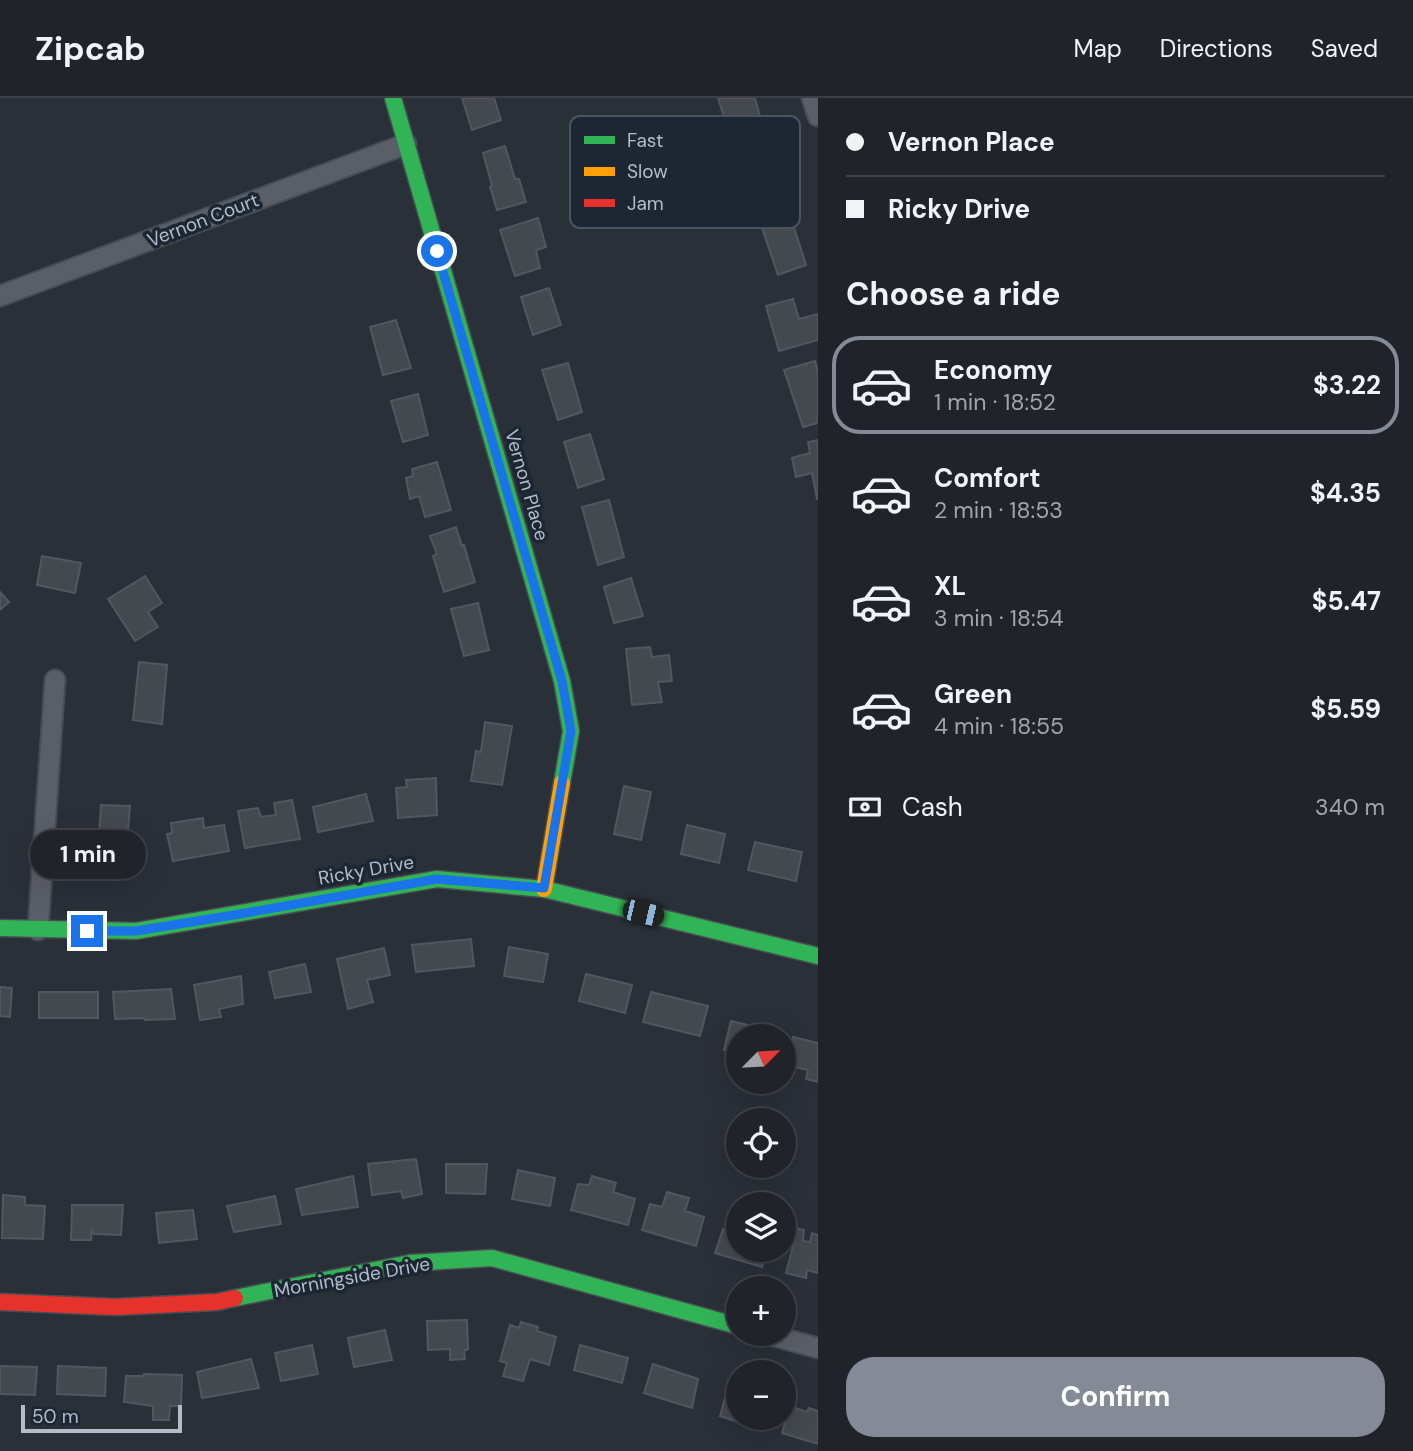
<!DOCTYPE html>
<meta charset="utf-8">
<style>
:root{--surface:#20242a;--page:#2d3036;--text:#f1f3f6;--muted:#a2a4a8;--line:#3d4147;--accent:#848b96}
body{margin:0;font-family:"DM Sans",sans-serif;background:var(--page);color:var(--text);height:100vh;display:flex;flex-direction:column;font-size:26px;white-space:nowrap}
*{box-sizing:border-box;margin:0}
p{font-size:23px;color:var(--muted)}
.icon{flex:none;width:38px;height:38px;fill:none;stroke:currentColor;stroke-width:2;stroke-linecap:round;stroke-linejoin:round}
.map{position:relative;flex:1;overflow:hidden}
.details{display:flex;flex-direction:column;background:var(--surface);width:595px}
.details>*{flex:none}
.hud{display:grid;align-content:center;height:154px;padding:0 28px;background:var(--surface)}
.needle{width:46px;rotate:66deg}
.controls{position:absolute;left:726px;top:926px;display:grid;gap:14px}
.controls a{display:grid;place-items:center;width:70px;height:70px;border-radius:50%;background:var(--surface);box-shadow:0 7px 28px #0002,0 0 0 2px var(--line);font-size:35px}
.scale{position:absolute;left:21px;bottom:18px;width:161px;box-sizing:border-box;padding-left:7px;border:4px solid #b4bcc9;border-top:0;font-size:19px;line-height:24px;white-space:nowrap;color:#b4bcc9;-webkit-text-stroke:5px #1d2633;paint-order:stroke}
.end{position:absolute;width:32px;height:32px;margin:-16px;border:9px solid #1a73e8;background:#fff;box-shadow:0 0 0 4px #fff}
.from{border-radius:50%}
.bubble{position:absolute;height:49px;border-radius:24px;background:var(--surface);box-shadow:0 7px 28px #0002,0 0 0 2px var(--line);font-size:23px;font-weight:700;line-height:49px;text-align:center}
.car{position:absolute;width:21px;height:42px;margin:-21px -10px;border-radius:9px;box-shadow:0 0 5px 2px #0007;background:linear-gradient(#222 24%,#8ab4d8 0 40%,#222 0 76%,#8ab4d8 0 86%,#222 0)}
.hud b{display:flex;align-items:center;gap:24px;height:66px;font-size:26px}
.hud b+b{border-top:2px solid var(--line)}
.hud i{width:18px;height:18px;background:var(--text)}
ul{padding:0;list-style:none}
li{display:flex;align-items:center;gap:21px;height:98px;margin:0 14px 10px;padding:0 14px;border:4px solid transparent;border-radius:28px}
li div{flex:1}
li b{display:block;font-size:26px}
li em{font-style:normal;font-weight:700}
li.active{border-color:var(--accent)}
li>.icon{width:63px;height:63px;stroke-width:1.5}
h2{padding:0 28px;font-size:32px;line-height:84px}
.pay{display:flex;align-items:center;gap:18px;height:77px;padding:0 28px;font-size:26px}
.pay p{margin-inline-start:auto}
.primary-button{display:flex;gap:14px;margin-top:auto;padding:14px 28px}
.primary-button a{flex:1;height:80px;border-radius:28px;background:var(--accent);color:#fff;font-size:28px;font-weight:700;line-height:80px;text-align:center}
header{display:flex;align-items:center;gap:42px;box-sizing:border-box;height:98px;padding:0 35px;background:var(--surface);border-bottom:2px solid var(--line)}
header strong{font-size:33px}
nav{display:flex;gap:38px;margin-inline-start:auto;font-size:24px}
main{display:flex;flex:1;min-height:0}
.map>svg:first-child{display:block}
.building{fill:#444950;stroke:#52575f;stroke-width:2}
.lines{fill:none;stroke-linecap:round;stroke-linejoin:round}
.street-casing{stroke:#484c53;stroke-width:23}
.fast-casing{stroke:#484c53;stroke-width:19}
.slow-casing{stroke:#484c53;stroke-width:19}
.jam-casing{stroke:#484c53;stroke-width:19}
.street{stroke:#5a5e66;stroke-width:19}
.fast{stroke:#30b455;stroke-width:16}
.slow{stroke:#ff9f0a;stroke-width:16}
.jam{stroke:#e5322d;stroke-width:16}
.route{stroke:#1a73e8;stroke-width:9}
.labels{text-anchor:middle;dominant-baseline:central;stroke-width:7;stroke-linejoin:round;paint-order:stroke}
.street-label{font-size:19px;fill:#b4bcc9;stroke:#1d2633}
.key{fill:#1d2633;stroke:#4a5360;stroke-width:2}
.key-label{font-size:19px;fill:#b4bcc9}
</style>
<header>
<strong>Zipcab</strong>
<nav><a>Map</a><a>Directions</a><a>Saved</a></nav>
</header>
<main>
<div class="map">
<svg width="818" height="1353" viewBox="0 0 818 1353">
<rect width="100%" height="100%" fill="#2a3038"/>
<path class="building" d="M462 0H494L501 22 472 32Z
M718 0H755L761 22 728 32Z
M505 48 515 81H519L526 104 497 112 490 89 492 88 483 55Z
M538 120 546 149 536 152 540 170 515 178 500 132Z
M791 120 806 167 778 177 762 130Z
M549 190 561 227 533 237 521 199Z
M793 201 799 221 818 216V242L779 253 766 208Z
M396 222 411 270 383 277 370 229Z
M815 263 818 274V325L803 329 784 272Z
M568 265 582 314 558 322 542 272Z
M418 296 428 337 403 344 391 303Z
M590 336 604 381 578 390 564 344Z
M818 342V401H817L812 375 796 379 792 360 810 355 808 344Z
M437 364 451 412 425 419 419 398 410 401 406 380 413 378 412 371Z
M609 402 624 459 598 467 582 409Z
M456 429 462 448 464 447 475 484 444 494 433 458 437 456 430 438Z
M42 458 81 465 75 495 37 487Z
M145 478 162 505 148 514 158 529 135 543 108 501Z
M631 480 643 518 614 525 604 489Z
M0 494 9 504 0 512Z
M478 505 489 552 464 558 451 511Z
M650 549 652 559 669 557 672 583 658 584 662 604 632 607 626 551Z
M139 564 167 567 162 626 133 622Z
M485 624 512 628 502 687 471 683 476 653 481 654Z
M436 680 437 717 398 720 396 690 407 689 406 682Z
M624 688 651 694 641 742 614 736Z
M366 696 373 723 318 734 313 709Z
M292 702 300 741 245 750 238 713 258 710 261 719 276 717 274 705Z
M101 707 130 708 128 732 126 731 125 765 97 764Z
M203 720 204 730 224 727 229 753 173 763 167 736 172 735 171 725Z
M687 727 725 736 719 765 681 756Z
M755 744 802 754 796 783 748 772Z
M471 841 474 868 416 874 412 847Z
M509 849 548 856 543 884 504 878Z
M384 850 390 877 367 882 373 904 348 911 337 861Z
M305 866 311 894 275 900 269 874Z
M586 876 632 887 625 915 579 903Z
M241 878 243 906 219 911 221 919 200 922 194 887Z
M0 889 12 890 10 919 0 918Z
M171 891 175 921 145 922 144 920 115 921 113 894Z
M39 894H98V920H39Z
M651 894 708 908 700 938 643 924Z
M731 923 769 932 768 938H738V955L724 952Z
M793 939 818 945V984L806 981 808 972 786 967Z
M416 1061 422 1096 403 1100 401 1093 372 1097 368 1066Z
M446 1066H487L485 1096 446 1095Z
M518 1072 555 1080 550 1108 512 1101Z
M353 1078 358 1109 302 1117 296 1091Z
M592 1078 616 1085 613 1094 635 1101 628 1127 571 1112 578 1086 589 1087Z
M667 1094 689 1100 685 1113 704 1119 696 1148 642 1132 650 1106 662 1109Z
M3 1097 25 1099V1107L45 1108 43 1141 2 1140Z
M275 1098 281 1126 234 1134 227 1108Z
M72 1107H123L121 1137 94 1136 92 1132 91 1142H71Z
M193 1112 197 1141 159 1145 156 1115Z
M795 1130 804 1132 803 1143 810 1144 812 1135 818 1137V1175L807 1172 806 1180 786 1175 795 1141H792Z
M723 1131 738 1135V1152H767L762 1169 715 1155Z
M467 1222 468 1251 464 1253 465 1261 450 1262V1251L428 1252 427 1223Z
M521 1224 538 1229 537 1233 556 1239 549 1267 530 1261 523 1283 503 1278 507 1265 500 1263 510 1227 519 1230Z
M385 1232 392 1262 354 1269 348 1240Z
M312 1247 318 1276 281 1283 275 1255Z
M580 1247 628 1260 622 1285 574 1272Z
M251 1261 259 1290 202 1300 197 1274Z
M653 1266 698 1281 692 1310 644 1295Z
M0 1268 37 1269 35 1297 0 1296Z
M58 1268 106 1270 105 1298 57 1296Z
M144 1276 182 1277 181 1308H170L169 1322H153V1308L124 1304 126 1278H143Z
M728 1289 738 1292V1320H759L756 1330 720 1318Z
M790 1308 807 1314 809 1310 818 1313V1346L782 1335Z"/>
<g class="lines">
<defs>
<path id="street" d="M812 0 818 18
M0 198 406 46
M38 832 55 582
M766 1236 818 1250"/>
<path id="fast" d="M393 0 562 583 571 633 562 685
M0 830 136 833 437 781 544 791 818 858
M235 1200 410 1165 492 1160 738 1228"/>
<path id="slow" d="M544 791 562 685"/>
<path id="jam" d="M0 1204 115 1209 217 1204 235 1200"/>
</defs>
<use href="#street" class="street-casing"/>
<use href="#fast" class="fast-casing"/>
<use href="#slow" class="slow-casing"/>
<use href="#jam" class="jam-casing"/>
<use href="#street" class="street"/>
<use href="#fast" class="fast"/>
<use href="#slow" class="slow"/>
<use href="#jam" class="jam"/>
</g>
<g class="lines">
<path class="route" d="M87 833H136L234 817 437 781 544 790 571 633 562 583 437 153"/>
</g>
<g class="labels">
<g class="street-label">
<text transform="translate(203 122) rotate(-21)">Vernon Court</text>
<text transform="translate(527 387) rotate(74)">Vernon Place</text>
<text transform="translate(366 772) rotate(-10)">Ricky Drive</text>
<text transform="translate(352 1179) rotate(-10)">Morningside Drive</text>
</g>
</g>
<rect x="570" y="18" width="230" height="112" rx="10" class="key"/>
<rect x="584" y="38" width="31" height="8" fill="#30b455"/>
<rect x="584" y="69" width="31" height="9" fill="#ff9f0a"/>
<rect x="584" y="101" width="31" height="8" fill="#e5322d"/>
<g class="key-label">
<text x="627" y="49">Fast</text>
<text x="627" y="80">Slow</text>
<text x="627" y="112">Jam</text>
</g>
</svg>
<div class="controls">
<a><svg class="needle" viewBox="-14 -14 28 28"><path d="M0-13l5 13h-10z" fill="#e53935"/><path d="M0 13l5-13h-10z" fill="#a2a4a8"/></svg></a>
<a><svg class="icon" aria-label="locate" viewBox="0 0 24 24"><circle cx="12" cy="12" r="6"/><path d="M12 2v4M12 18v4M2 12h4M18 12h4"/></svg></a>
<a><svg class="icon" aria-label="layers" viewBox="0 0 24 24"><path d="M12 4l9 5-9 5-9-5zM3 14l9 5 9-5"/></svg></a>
<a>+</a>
<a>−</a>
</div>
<div class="scale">50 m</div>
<i class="end from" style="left:437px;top:153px"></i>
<i class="end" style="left:87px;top:833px"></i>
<div class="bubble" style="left:30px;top:732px;width:116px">1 min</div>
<i class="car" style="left:643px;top:815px;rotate:103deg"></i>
</div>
<section class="details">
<div class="hud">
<b><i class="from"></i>Vernon Place</b>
<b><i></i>Ricky Drive</b>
</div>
<h2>Choose a ride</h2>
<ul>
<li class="active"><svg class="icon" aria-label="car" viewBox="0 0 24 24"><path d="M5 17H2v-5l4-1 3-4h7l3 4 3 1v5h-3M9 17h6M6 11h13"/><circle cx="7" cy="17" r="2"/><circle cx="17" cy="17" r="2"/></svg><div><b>Economy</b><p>1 min · 18:52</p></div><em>$3.22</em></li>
<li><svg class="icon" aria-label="car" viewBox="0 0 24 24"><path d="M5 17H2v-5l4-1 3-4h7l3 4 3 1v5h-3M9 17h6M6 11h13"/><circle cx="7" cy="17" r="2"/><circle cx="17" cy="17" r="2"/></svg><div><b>Comfort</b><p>2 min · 18:53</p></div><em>$4.35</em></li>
<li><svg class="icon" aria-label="car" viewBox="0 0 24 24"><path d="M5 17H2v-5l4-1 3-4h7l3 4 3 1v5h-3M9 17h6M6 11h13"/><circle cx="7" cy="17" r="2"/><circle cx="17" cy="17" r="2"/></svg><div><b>XL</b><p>3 min · 18:54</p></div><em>$5.47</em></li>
<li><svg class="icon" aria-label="car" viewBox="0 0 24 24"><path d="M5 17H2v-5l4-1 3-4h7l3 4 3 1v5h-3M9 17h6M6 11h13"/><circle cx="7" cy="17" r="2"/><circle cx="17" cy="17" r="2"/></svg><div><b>Green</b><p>4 min · 18:55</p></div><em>$5.59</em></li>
</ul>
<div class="pay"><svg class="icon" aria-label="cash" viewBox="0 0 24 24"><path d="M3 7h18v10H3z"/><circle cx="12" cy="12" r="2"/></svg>Cash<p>340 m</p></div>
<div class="primary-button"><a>Confirm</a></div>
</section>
</main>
